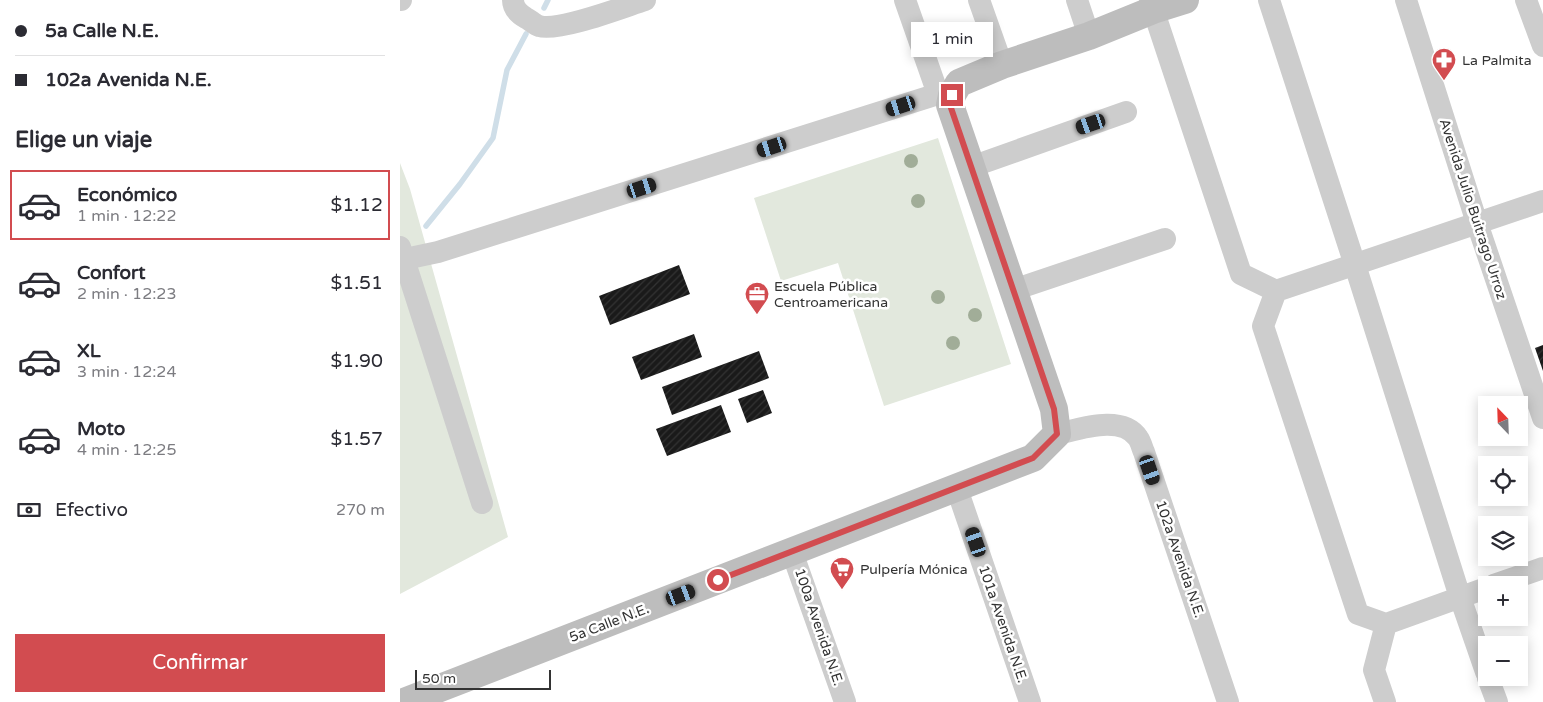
<!DOCTYPE html>
<html lang="es">
<meta charset="utf-8">
<style>
:root{--surface:#fff;--page:#f2f2f3;--text:#2b2b33;--muted:#7c7c81;--line:#e1e1e2;--accent:#d24c50}
body{margin:0;font-family:"Varela Round",sans-serif;background:var(--page);color:var(--text);height:100vh;display:flex;flex-direction:column;font-size:19px;white-space:nowrap}
*{box-sizing:border-box;margin:0}
p{font-size:16px;color:var(--muted)}
.icon{flex:none;width:28px;height:28px;fill:none;stroke:currentColor;stroke-width:2;stroke-linecap:round;stroke-linejoin:round}
.map{position:relative;flex:1;overflow:hidden}
.side{display:flex;flex-direction:column;background:var(--surface);width:400px}
.side>*{flex:none}
.banner{display:grid;align-content:center;height:110px;padding:0 15px;background:var(--surface)}
.needle{width:32px;rotate:337deg}
.buttons{position:absolute;left:1078px;top:396px;display:grid;gap:10px}
.buttons a{display:grid;place-items:center;width:50px;height:50px;border-radius:0px;background:var(--surface);box-shadow:0 2px 12px #0003;font-size:25px}
.scale{position:absolute;left:15px;bottom:12px;width:136px;box-sizing:border-box;padding-left:5px;border:2px solid #333;border-top:0;font-size:14px;line-height:18px;white-space:nowrap;color:#333;-webkit-text-stroke:4px #fff;paint-order:stroke}
.end{position:absolute;width:22px;height:22px;margin:-11px;border:6px solid #d24c50;background:#fff;box-shadow:0 0 0 2px #fff}
.from{border-radius:50%}
.bubble{position:absolute;height:35px;border-radius:0px;background:var(--surface);box-shadow:0 2px 12px #0003;font-size:16px;font-weight:600;line-height:35px;text-align:center}
.car{position:absolute;width:15px;height:30px;margin:-15px -8px;border-radius:6px;box-shadow:0 0 4px 1px #0007;background:linear-gradient(#222 24%,#8ab4d8 0 40%,#222 0 76%,#8ab4d8 0 86%,#222 0)}
.banner b{display:flex;align-items:center;gap:18px;height:48px;font-size:19px}
.banner b+b{border-top:1px solid var(--line)}
.banner i{width:12px;height:12px;background:var(--text)}
ul{padding:0;list-style:none}
li{display:flex;align-items:center;gap:15px;height:70px;margin:0 10px 8px;padding:0 5px;border:2px solid transparent;border-radius:0px}
li div{flex:1}
li b{display:block;font-size:19px}
li em{font-style:normal;font-weight:600}
li.selected{border-color:var(--accent)}
li>.icon{width:45px;height:45px;stroke-width:1.5}
h2{padding:0 15px;font-size:22px;line-height:60px}
.pay{display:flex;align-items:center;gap:12px;height:55px;padding:0 15px;font-size:19px}
.pay p{margin-inline-start:auto}
.button{display:flex;gap:10px;margin-top:auto;padding:10px 15px}
.button a{flex:1;height:58px;border-radius:0px;background:var(--accent);color:#fff;font-size:20px;font-weight:600;line-height:58px;text-align:center}
main{display:flex;flex:1;min-height:0}
.map>svg:first-child{display:block}
.grass{fill:#e2e8dd}
.lines{fill:none;stroke-linecap:round;stroke-linejoin:round}
.stream{stroke:#cfdee8;stroke-width:5.5}
.building{fill:url(#building-hatch)}
.street{stroke:#cdcdcd;stroke-width:22}
.secondary{stroke:#bdbdbd;stroke-width:28}
.tree{fill:#a1ad98}
.route{stroke:#d24c50;stroke-width:6}
.labels{text-anchor:middle;dominant-baseline:central;stroke-width:5;stroke-linejoin:round;paint-order:stroke}
.poi-label{font-size:14px;fill:#333;stroke:#fff;text-anchor:start}
.street-label{font-size:14px;fill:#333;stroke:#fff}
</style>
<main>
<section class="side">
<div class="banner">
<b><i class="from"></i>5a Calle N.E.</b>
<b><i></i>102a Avenida N.E.</b>
</div>
<h2>Elige un viaje</h2>
<ul>
<li class="selected"><svg class="icon" aria-label="car" viewBox="0 0 24 24"><path d="M5 17H2v-5l4-1 3-4h7l3 4 3 1v5h-3M9 17h6M6 11h13"/><circle cx="7" cy="17" r="2"/><circle cx="17" cy="17" r="2"/></svg><div><b>Económico</b><p>1 min · 12:22</p></div><em>$1.12</em></li>
<li><svg class="icon" aria-label="car" viewBox="0 0 24 24"><path d="M5 17H2v-5l4-1 3-4h7l3 4 3 1v5h-3M9 17h6M6 11h13"/><circle cx="7" cy="17" r="2"/><circle cx="17" cy="17" r="2"/></svg><div><b>Confort</b><p>2 min · 12:23</p></div><em>$1.51</em></li>
<li><svg class="icon" aria-label="car" viewBox="0 0 24 24"><path d="M5 17H2v-5l4-1 3-4h7l3 4 3 1v5h-3M9 17h6M6 11h13"/><circle cx="7" cy="17" r="2"/><circle cx="17" cy="17" r="2"/></svg><div><b>XL</b><p>3 min · 12:24</p></div><em>$1.90</em></li>
<li><svg class="icon" aria-label="car" viewBox="0 0 24 24"><path d="M5 17H2v-5l4-1 3-4h7l3 4 3 1v5h-3M9 17h6M6 11h13"/><circle cx="7" cy="17" r="2"/><circle cx="17" cy="17" r="2"/></svg><div><b>Moto</b><p>4 min · 12:25</p></div><em>$1.57</em></li>
</ul>
<div class="pay"><svg class="icon" aria-label="cash" viewBox="0 0 24 24"><path d="M3 7h18v10H3z"/><circle cx="12" cy="12" r="2"/></svg>Efectivo<p>270 m</p></div>
<div class="button"><a>Confirmar</a></div>
</section>
<div class="map">
<svg width="1143" height="702" viewBox="0 0 1143 702">
<defs>
<pattern id="building-hatch" width="6" height="6" patternUnits="userSpaceOnUse" patternTransform="scale(1.25)"><rect width="6" height="6" fill="#1a1a1a"/><path d="M-1 1l2-2M0 6l6-6M5 7l2-2" fill="none" stroke="#333"/></pattern>
</defs>
<rect width="100%" height="100%" fill="#fff"/>
<path class="grass" d="M538 138 611 364 484 406 438 263 381 281 354 198Z
M0 163 10 189 108 537 0 594Z"/>
<g class="lines">
<path class="stream" d="M144 8 148 0
M26 226 60 184 93 138 107 70 126 34"/>
</g>
<path class="building" d="M279 265 290 294 210 325 199 296Z
M294 334 302 357 241 380 232 357Z
M1143 345V371L1135 348Z
M359 351 369 378 272 415 262 387Z
M363 390 372 413 347 423 338 399Z
M321 405 331 432 267 456 256 429Z"/>
<g class="lines">
<path class="street" d="M0 0H1
M113 0C113 8 119 14 126 18 130 20 135 25 139 26 159 32 223 7 245 0
M505 0 538 94
M579 0 602 65
M677 0 689 36
M750 0 841 274 876 291 863 326 958 614 986 624 974 670 985 702
M869 0 955 265 1060 597 1086 672
M1006 0 1077 223 1143 418
M1126 0 1143 46
M571 167 726 112
M0 247 82 503
M5 259 38 252 538 94 552 95
M613 290 765 239
M876 291 1143 201
M657 434C680 429 722 414 738 438 741 442 742 448 744 452L828 702
M557 489 630 702
M392 552 445 702
M1094 585 1143 568
M986 624 1086 588
M1088 678 1097 702"/>
<path class="secondary" d="M4 702 633 458 657 434 654 409 550 105 552 95 559 83 602 65 689 36 753 10 785 0"/>
</g>
<g class="tree">
<circle cx="511" cy="161" r="7"/>
<circle cx="518" cy="201" r="7"/>
<circle cx="538" cy="297" r="7"/>
<circle cx="575" cy="315" r="7"/>
<circle cx="553" cy="343" r="7"/>
</g>
<g class="lines">
<path class="route" d="M318 580 633 458 657 434 654 409 550 105 552 95"/>
</g>
<defs>
<symbol id="pharmacy-pin" viewBox="-11 -11 22 30"><path d="M0 17L-7.5 6A9.5 9.5 0 1 1 7.5 6Z" fill="#d24c50" stroke="#fff"/><path d="M-2-6h4v4h4v4h-4v4h-4v-4h-4v-4h4Z" fill="#fff"/></symbol>
<symbol id="office-pin" viewBox="-11 -11 22 30"><path d="M0 17L-7.5 6A9.5 9.5 0 1 1 7.5 6Z" fill="#d24c50" stroke="#fff"/><path d="M-6-3h4V-5.5h4V-3h4V5H-6ZM-1-4.5V-3h2v-1.5ZM-6 0V1H6V0Z" fill="#fff"/></symbol>
<symbol id="supermarket-pin" viewBox="-11 -11 22 30"><path d="M0 17L-7.5 6A9.5 9.5 0 1 1 7.5 6Z" fill="#d24c50" stroke="#fff"/><path d="M-6-5.5h2.5l.6 2H6L4.5 2H-2.5L-4.4-4H-6ZM-1.5 3.2a1.3 1.3 0 1 0 .1 0ZM3 3.2a1.3 1.3 0 1 0 .1 0Z" fill="#fff"/></symbol>
</defs>
<g fill-rule="evenodd">
<use href="#pharmacy-pin" x="1030" y="46" width="28" height="38"/>
<use href="#office-pin" x="343" y="280" width="28" height="38"/>
<use href="#supermarket-pin" x="428" y="555" width="28" height="38"/>
</g>
<g class="labels">
<g class="poi-label">
<text x="1062" y="60">La Palmita</text>
<text x="374" y="286">Escuela Pública<tspan x="374" dy="16">Centroamericana</tspan></text>
<text x="460" y="569">Pulpería Mónica</text>
</g>
<g class="street-label">
<text transform="translate(1073 209) rotate(72)">Avenida Julio Buitrago Urroz</text>
<text transform="translate(780 559) rotate(71)">102a Avenida N.E.</text>
<text transform="translate(209 623) rotate(-21)">5a Calle N.E.</text>
<text transform="translate(603 624) rotate(71)">101a Avenida N.E.</text>
<text transform="translate(419 627) rotate(71)">100a Avenida N.E.</text>
</g>
</g>
</svg>
<div class="buttons">
<a><svg class="needle" viewBox="-14 -14 28 28"><path d="M0-13l5 13h-10z" fill="#e53935"/><path d="M0 13l5-13h-10z" fill="#7c7c81"/></svg></a>
<a><svg class="icon" aria-label="locate" viewBox="0 0 24 24"><circle cx="12" cy="12" r="6"/><path d="M12 2v4M12 18v4M2 12h4M18 12h4"/></svg></a>
<a><svg class="icon" aria-label="layers" viewBox="0 0 24 24"><path d="M12 4l9 5-9 5-9-5zM3 14l9 5 9-5"/></svg></a>
<a>+</a>
<a>−</a>
</div>
<div class="scale">50 m</div>
<i class="end from" style="left:318px;top:580px"></i>
<i class="end" style="left:552px;top:95px"></i>
<div class="bubble" style="left:511px;top:22px;width:82px">1 min</div>
<i class="car" style="left:501px;top:106px;rotate:252deg"></i>
<i class="car" style="left:691px;top:124px;rotate:251deg"></i>
<i class="car" style="left:372px;top:147px;rotate:252deg"></i>
<i class="car" style="left:242px;top:188px;rotate:72deg"></i>
<i class="car" style="left:750px;top:470px;rotate:161deg"></i>
<i class="car" style="left:576px;top:542px;rotate:341deg"></i>
<i class="car" style="left:281px;top:595px;rotate:69deg"></i>
</div>
</main>
